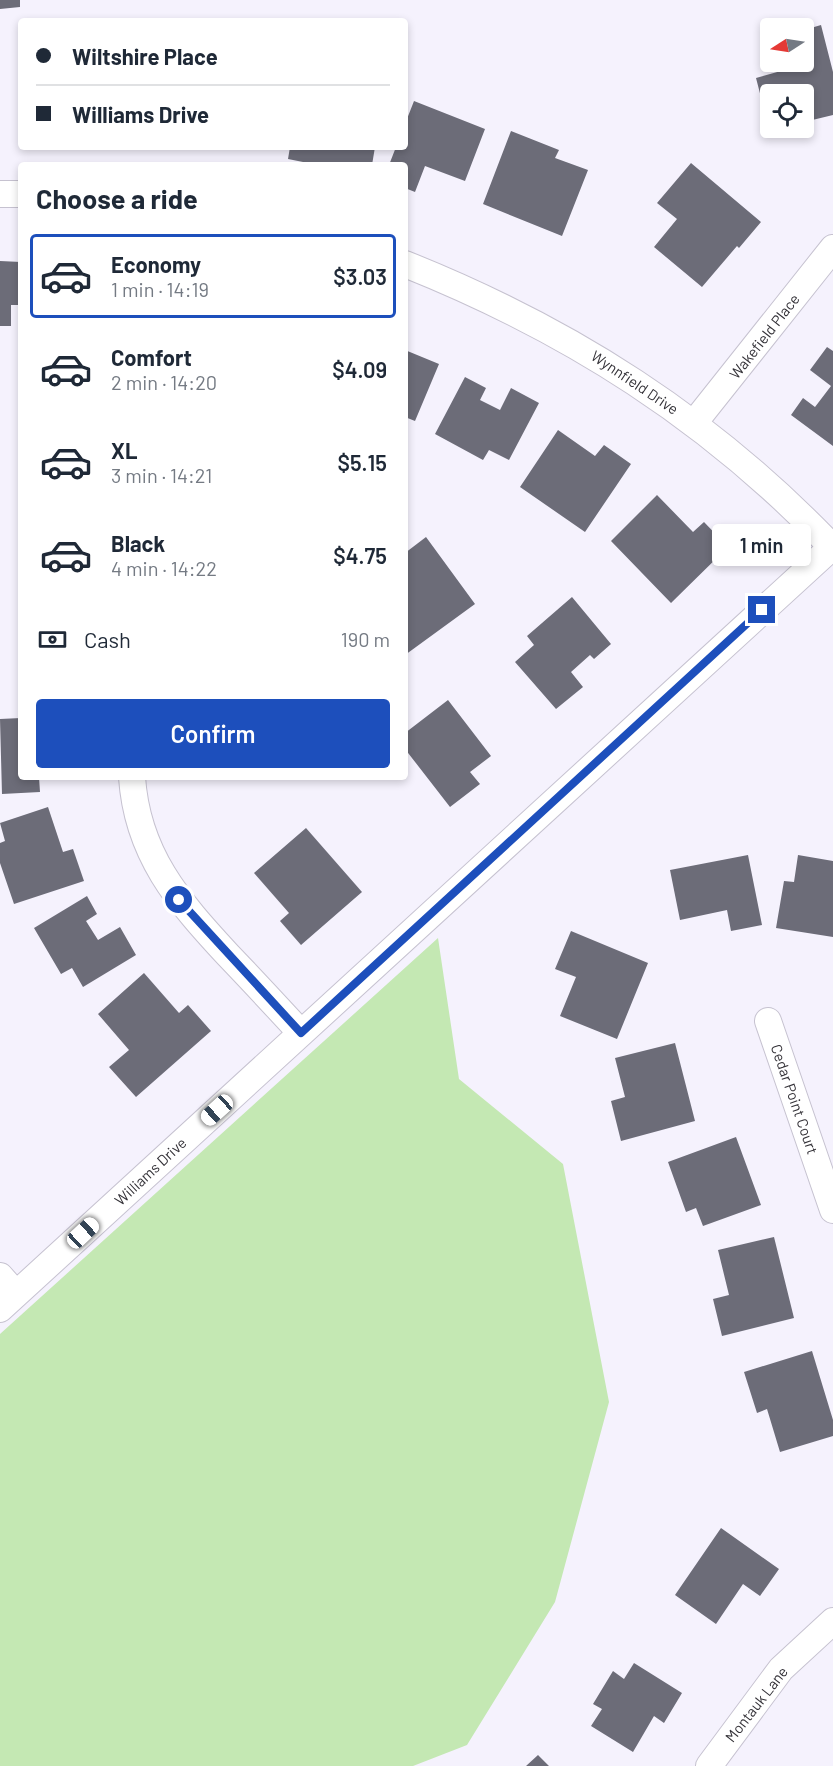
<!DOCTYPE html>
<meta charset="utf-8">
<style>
:root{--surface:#fff;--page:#f6f6f7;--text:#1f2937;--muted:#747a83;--line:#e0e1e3;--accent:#1d4fbc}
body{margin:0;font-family:Barlow,sans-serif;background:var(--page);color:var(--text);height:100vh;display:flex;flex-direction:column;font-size:22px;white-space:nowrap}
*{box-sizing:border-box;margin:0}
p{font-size:20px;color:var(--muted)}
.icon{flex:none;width:33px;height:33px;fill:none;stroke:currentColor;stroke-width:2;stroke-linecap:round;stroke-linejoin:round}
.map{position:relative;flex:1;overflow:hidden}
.drawer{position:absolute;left:18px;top:162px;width:390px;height:618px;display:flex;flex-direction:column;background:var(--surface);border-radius:6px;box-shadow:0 3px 9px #0003}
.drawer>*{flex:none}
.guide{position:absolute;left:18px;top:18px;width:390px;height:132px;border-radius:6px;box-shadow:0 3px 9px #0003;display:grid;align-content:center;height:132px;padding:0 18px;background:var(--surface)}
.needle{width:39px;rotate:258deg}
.buttons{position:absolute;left:760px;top:18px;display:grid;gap:12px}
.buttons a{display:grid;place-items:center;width:54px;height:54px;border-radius:6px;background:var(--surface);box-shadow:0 3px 9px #0003;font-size:30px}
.end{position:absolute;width:27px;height:27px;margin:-14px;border:8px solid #1d4fbc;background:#fff;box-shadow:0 0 0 3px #fff}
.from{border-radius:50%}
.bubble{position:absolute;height:42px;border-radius:6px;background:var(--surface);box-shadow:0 3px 9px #0003;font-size:20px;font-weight:600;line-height:42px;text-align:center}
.car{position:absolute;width:18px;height:36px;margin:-18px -9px;border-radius:8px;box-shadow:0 0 4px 2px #0007;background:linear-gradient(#fff 24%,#345 0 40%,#fff 0 76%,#345 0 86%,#fff 0)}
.guide b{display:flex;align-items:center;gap:21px;height:57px;font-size:22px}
.guide b+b{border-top:2px solid var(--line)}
.guide i{width:15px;height:15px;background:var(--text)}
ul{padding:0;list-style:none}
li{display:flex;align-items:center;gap:18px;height:84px;margin:0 12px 9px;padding:0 6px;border:3px solid transparent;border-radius:6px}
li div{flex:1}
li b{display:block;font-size:22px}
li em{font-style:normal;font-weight:600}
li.selected{border-color:var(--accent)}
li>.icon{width:54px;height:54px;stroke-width:1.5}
h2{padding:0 18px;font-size:27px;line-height:72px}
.pay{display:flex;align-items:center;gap:15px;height:66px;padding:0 18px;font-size:22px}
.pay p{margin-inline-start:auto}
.action{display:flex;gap:12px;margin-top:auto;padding:12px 18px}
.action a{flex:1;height:69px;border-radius:6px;background:var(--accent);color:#fff;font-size:24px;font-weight:600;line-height:69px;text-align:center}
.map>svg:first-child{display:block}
.green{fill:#c4e8b3}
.building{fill:#6c6c78}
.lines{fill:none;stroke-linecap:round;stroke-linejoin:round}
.minor-casing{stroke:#c6c2d0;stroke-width:28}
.minor{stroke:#fff;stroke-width:26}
.route{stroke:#1d4fbc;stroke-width:8}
.labels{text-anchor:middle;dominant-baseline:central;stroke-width:6;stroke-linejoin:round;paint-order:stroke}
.street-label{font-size:15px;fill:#343238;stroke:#fff}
</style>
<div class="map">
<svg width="833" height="1766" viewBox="0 0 833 1766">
<rect width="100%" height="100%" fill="#f5f2fd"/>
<path class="green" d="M438 938 459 1079 563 1164 609 1402 555 1602 467 1745 413 1766H0V1334Z"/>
<path class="building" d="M0 0H20V7L0 9Z
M821 25 833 72V115L804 122V94H771V128H783L770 132 756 78 788 69 786 62H804V30Z
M414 101 485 129 465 181 425 166 415 192 405 188V165H389L396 147H405V124Z
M511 131 559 150 555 158 588 170 562 236 483 204Z
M290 147H375L372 165H318L288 159Z
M691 163 761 222 739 248 737 246 702 287 654 247 677 219 657 203Z
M0 261 21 262V305H11V326H0Z
M827 347 833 351V446L791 415 803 398 815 407 831 386 810 370Z
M405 350 439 364 415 421 405 417Z
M465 377 486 388 480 400 500 410 511 388 539 403 509 460 489 450 483 460 435 434Z
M558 430 595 456 604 445 631 464 585 532 520 487Z
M657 495 693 532 704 522 728 547 671 603 611 541Z
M426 537 475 604 405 655V553Z
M572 597 611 644 594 659 590 655 571 672 583 687 556 709 515 662 534 645 527 636Z
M448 700 491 756 470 772 480 784 450 807 405 749V733Z
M21 718V777H39L40 792 2 794 0 719Z
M48 807 63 852 73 849 84 881 14 904 0 863V843L5 841 0 823Z
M306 828 362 892 301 945 280 921 289 913 254 873Z
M748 855 762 925 731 931 727 910 680 920 670 870Z
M798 855 833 861V937L776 928 784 881 794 882Z
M87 896 97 914 86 921 98 940 120 927 136 955 83 987 72 968 61 974 34 928Z
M571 931 648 963 617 1039 560 1016 576 977 555 969Z
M144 973 179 1013 188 1005 211 1031 136 1097 109 1067 129 1050 98 1014Z
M675 1043 695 1121 621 1141 611 1101 625 1097 615 1058Z
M736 1137 761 1205 703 1226 696 1208 686 1212 668 1162Z
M774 1237 794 1318 722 1336 713 1299 729 1295 718 1250Z
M812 1351 833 1420V1436L780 1452 767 1409 757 1413 744 1372Z
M721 1528 779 1569 760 1596 743 1584 716 1624 675 1595Z
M634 1663 682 1693 664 1723 654 1716 633 1752 591 1726 602 1709 593 1704 613 1671 624 1679Z
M538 1755 549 1766H526Z"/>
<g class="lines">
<defs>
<path id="minor" d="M0 194H21
M405 264C570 330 710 419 833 548
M694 423 833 248
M132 777C137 854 178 901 228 955 253 981 277 1007 301 1033
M768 1021 833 1210
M0 1276 16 1294
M0 1309 832 547
M709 1766 781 1669 833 1621"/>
</defs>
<use href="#minor" class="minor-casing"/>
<use href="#minor" class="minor"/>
</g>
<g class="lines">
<path class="route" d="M179 900 301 1033 762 610"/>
</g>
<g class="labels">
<g class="street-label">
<text transform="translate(764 336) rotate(-52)">Wakefield Place</text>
<text transform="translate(635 382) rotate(34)">Wynnfield Drive</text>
<text transform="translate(795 1099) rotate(71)">Cedar Point Court</text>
<text transform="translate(150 1171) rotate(-43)">Williams Drive</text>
<text transform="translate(756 1704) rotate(-52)">Montauk Lane</text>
</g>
</g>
</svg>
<div class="buttons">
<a><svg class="needle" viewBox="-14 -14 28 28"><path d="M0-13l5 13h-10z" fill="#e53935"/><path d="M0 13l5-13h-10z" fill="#747a83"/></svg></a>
<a><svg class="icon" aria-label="locate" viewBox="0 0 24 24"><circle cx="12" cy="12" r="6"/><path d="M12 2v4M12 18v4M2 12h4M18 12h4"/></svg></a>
</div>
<i class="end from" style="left:179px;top:900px"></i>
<i class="end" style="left:762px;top:610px"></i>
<div class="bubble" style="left:712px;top:524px;width:99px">1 min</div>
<i class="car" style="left:217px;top:1110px;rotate:228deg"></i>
<i class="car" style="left:83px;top:1233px;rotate:47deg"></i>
<div class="guide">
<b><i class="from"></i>Wiltshire Place</b>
<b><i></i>Williams Drive</b>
</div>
<section class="drawer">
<h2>Choose a ride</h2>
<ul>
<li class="selected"><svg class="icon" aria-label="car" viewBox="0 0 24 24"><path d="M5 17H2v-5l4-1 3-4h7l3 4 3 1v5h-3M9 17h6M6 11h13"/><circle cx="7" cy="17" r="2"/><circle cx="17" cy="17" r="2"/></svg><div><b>Economy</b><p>1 min · 14:19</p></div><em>$3.03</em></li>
<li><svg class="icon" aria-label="car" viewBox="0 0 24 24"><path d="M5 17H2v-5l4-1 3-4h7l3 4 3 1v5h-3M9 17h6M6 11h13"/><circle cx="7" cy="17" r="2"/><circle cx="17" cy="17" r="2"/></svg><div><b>Comfort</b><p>2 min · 14:20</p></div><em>$4.09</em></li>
<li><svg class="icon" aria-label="car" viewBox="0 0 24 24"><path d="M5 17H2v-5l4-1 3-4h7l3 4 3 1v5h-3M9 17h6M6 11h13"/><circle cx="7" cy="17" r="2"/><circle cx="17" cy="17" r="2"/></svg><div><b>XL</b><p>3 min · 14:21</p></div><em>$5.15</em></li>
<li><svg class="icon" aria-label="car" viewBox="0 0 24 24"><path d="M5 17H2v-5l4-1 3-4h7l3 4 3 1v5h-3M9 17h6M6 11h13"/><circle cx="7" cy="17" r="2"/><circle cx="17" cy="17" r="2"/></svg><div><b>Black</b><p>4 min · 14:22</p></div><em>$4.75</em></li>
</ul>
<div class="pay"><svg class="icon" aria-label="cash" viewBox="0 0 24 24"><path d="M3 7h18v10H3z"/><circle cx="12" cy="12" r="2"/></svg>Cash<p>190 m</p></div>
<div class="action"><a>Confirm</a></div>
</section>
</div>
